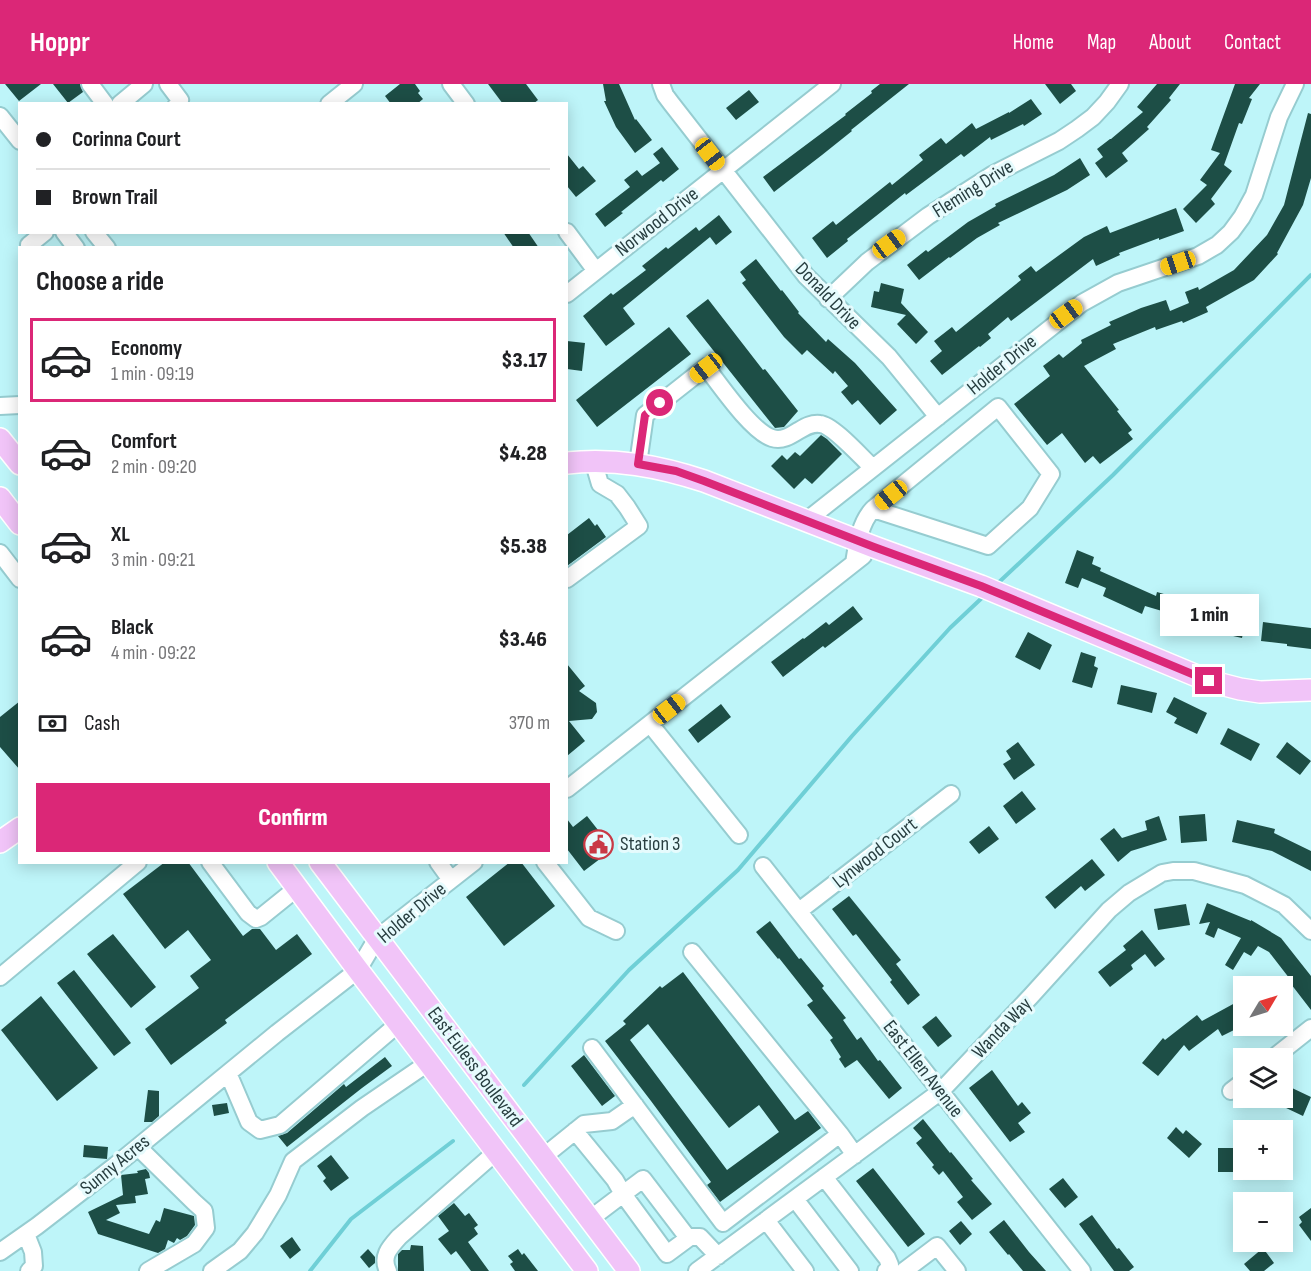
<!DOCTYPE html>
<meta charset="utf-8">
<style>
:root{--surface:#fff;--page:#f2f2f2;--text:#202124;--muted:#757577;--line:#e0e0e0;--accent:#db2777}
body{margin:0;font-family:"Sofia Sans Condensed",sans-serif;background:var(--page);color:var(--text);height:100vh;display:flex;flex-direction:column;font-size:22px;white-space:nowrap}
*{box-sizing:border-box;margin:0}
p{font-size:20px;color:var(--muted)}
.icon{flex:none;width:33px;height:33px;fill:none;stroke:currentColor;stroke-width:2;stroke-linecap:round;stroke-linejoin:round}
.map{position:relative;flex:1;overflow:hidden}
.details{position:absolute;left:18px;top:162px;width:550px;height:618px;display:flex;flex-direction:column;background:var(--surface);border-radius:0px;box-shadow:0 3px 15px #0003}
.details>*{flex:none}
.top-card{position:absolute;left:18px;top:18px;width:550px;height:132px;border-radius:0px;box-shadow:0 3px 15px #0003;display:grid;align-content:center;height:132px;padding:0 18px;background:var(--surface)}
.needle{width:39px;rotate:52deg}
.fabs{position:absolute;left:1233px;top:892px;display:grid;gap:12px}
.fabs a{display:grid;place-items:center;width:60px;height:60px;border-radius:0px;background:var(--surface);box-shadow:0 3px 15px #0003;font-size:30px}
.end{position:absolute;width:27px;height:27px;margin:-14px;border:8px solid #db2777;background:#fff;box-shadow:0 0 0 3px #fff}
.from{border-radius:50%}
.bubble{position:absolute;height:42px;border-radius:0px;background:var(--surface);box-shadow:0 3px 15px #0003;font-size:20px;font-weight:800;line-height:42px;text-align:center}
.car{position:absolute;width:18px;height:36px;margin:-18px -9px;border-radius:8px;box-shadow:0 0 4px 2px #0007;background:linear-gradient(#f5c518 24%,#345 0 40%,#f5c518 0 76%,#345 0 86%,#f5c518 0)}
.top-card b{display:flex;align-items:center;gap:21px;height:57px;font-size:22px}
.top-card b+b{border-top:2px solid var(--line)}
.top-card i{width:15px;height:15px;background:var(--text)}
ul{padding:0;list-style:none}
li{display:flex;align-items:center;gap:18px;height:84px;margin:0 12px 9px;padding:0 6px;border:3px solid transparent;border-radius:0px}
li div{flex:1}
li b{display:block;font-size:22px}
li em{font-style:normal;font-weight:800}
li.on{border-color:var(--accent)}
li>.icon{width:54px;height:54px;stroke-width:1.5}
h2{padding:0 18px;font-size:27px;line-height:72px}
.pay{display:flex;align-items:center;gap:15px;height:66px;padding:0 18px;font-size:22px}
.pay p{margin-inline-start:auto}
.button{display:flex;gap:12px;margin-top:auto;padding:12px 18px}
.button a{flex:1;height:69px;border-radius:0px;background:var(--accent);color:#fff;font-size:24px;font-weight:800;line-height:69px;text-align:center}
header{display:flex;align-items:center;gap:36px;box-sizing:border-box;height:84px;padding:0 30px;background:var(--accent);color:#fff}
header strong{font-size:28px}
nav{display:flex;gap:33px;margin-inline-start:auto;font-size:21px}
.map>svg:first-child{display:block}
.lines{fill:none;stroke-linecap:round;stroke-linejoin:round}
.stream{stroke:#6fcfd6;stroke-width:4}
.building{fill:#1d4e46;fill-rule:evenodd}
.minor-casing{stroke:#96ccd0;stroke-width:20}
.major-casing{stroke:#fff;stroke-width:24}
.minor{stroke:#fff;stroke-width:16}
.major{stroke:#f1c4f8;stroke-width:21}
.route{stroke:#db2777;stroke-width:8}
.labels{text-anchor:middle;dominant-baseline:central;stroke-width:6;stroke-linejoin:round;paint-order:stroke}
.street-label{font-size:20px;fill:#283e40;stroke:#e6fbfd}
.poi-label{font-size:20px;fill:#283e40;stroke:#e6fbfd;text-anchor:start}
</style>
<header>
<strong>Hoppr</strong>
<nav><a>Home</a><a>Map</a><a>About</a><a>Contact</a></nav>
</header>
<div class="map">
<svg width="1311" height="1187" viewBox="0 0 1311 1187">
<rect width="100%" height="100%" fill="#bef5f9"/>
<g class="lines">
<path class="stream" d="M997 500 1113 391 1311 191
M524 1001 629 886 738 786 852 652 950 544 985 511
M310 1187 351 1135 453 1057"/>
</g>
<path class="building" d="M5 0H41L19 17Z
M53 0H80L83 8 68 19Z
M400 0H415L420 7 418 9 423 15 417 20H391L385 12Z
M488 0H526L538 16 533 20H503Z
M603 0H619L635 36 636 35 652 56 635 69 616 43 604 17H606Z
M880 0H909L851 46 852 47 822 71 774 108 763 93 846 31 845 30 872 9 871 7Z
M1045 0H1071L1076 7 1060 20Z
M1157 0H1180L1169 14 1171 16 1147 43 1149 45 1122 69 1128 77 1106 94 1095 79 1103 73 1097 65 1110 55H1111L1143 28 1137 23Z
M1235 0H1260L1249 14 1252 15 1242 40 1239 39 1224 81 1232 87 1211 115 1215 120 1196 139 1183 125 1207 101 1200 96 1220 69 1211 66Z
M749 6 759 18 736 36 726 24Z
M1031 15 1042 30 1024 42 1023 40 991 56 990 53 964 73 961 70 906 111 905 109 847 155 848 157 827 174 812 154 833 137 836 141 890 98 892 101 923 76 919 71 941 54 946 60 972 39 976 45 1009 28V29Z
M1308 29 1311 30V94L1303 121 1277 169 1278 170 1254 196 1206 223 1208 228 1183 239 1182 237 1156 246 1155 243 1113 260 1116 265 1084 282 1119 326 1117 327 1132 346 1128 349 1133 355 1100 380 1093 372 1085 379 1062 349 1047 361 1014 320 1050 292 1043 282 1059 270 1063 274 1082 259 1081 256 1111 241 1109 238 1141 224 1166 216 1170 227 1189 219 1185 208 1198 203 1199 206 1234 186 1267 151 1284 121Z
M662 63 679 85 663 98 661 96 621 128 623 129 605 143 595 130 630 103 624 96 637 86 642 92 660 79 653 70Z
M567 70 579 85 583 82 596 97 576 113 567 102Z
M1080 74 1090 91 1067 106 998 139 1000 141 977 154 950 174 949 173 919 196 907 181 926 166 928 168 968 138 996 122 995 120 1054 91Z
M1176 124 1184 147 1159 156V154L1119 169 1120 171 1096 182 1093 175 1011 237 1008 233 988 250 991 254 980 263 979 262 942 291 930 277 942 267 934 257 952 243 956 248 1021 196 1018 192 1031 182 1036 188 1084 153 1107 142 1110 149Z
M719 131 732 148 716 161 710 153 623 224 635 240 606 262 583 232 611 209 613 211 646 186 642 182 666 163 668 165 696 143 699 147Z
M503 148H528L539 164H514Z
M756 175 781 207 782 206 799 228 798 229 826 258 828 255 855 279 897 326 880 341 858 316 852 321 841 308 848 302 835 287 833 290 807 266 802 271 784 253 742 199 746 196 740 188Z
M881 199 904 205 901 219 928 248 916 260 897 240 906 231 871 223 874 207 879 208Z
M708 215 763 286 765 285 798 327 784 343 775 344 686 232Z
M669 243 691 270 597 343 576 316Z
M567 257 585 259 582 287 567 285Z
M821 351 827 355 842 370 812 400 805 394 794 405 771 382 782 371 787 376 795 368 800 372Z
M589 434 595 442 597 440 606 453 567 482V451Z
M1077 466 1094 473 1092 480 1101 484 1100 487 1156 512 1157 508 1205 522 1247 530 1242 554 1202 545 1203 539 1145 522 1142 530 1103 512 1106 504 1082 494 1078 504 1065 499Z
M853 522 863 535 825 564 823 562 783 593 771 578 803 554 804 555 826 538 829 541Z
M1263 538 1311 544V565L1287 562V560L1261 557Z
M1028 548 1052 561 1040 586 1015 573Z
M1081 568 1096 573 1094 582 1098 584 1092 604 1072 598Z
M567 580 585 602 579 607 596 619 597 628 592 635 569 637 585 657 567 672Z
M1121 601 1157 609 1152 629 1117 620Z
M1174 613 1207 629 1197 650 1174 639 1177 634 1166 628Z
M20 617V686L0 663V633Z
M721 620 731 633 698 659 688 646Z
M1228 644 1260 660 1251 677 1220 660Z
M1018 658 1035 681 1014 696 1003 680 1011 675 1006 667Z
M1287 658 1311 677 1300 691 1276 673Z
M1022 707 1036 725 1016 740 1003 722Z
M1205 730 1207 757 1181 759 1179 732Z
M587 732 613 765 584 787 567 765V735L573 743Z
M1159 732 1167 756 1131 767 1118 778 1100 755 1114 744 1122 754 1147 746 1145 737Z
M1237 736 1275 745 1274 749 1311 767V787L1272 767 1232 758Z
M989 742 999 755 979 770 969 758Z
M1092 775 1105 791 1085 807 1081 802 1055 825 1045 813Z
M165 778H188L243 852 252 845H260L276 866 297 850 312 870 225 936 227 939 171 981 145 945 199 904 190 892 211 876 188 846 165 865 123 810Z
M510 778H521L555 822 504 862 466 813Z
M849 812 901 876 896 880 920 911 908 921 890 898 892 896 856 850 853 852 832 825Z
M1207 819 1251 837V836L1281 854 1311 892V926L1291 900 1293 899 1269 868 1258 862 1251 872 1244 868 1233 886 1225 881 1241 854 1218 844 1214 854 1205 850 1210 838 1199 840Z
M1186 820 1190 841 1158 846 1154 825Z
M770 837 799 875 801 874 824 902 822 904 846 934 843 936 857 956 861 953 878 977 880 976 902 1004 889 1015 857 976 845 984 839 975 841 973 830 956 833 954 807 921 813 917 779 874 778 875 756 848Z
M1142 846 1165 875 1155 883 1145 870 1131 881 1133 885 1110 903 1098 888 1126 866 1123 862Z
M113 850 156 903 131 924 87 870Z
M74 886 131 959 114 972 57 899Z
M683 888 795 1036 808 1027 821 1044 720 1118 707 1101 711 1098 651 1017 605 957 626 940 623 937 660 902 662 904ZM648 940 729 1044 759 1021 779 1048 727 1086 630 956Z
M41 912 98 984 57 1017 1 946Z
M1235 919 1244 933V941L1222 952 1218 945 1189 967 1184 961 1158 992 1142 979 1163 954 1165 956 1197 931 1202 937Z
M936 932 952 952 938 963 922 943Z
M584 971 615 1012 602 1022 571 982Z
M385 973 392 982 362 1004 287 1063 278 1052 287 1049 344 1000 346 1003Z
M992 986 1018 1022 1022 1018 1031 1029 1018 1039 1025 1048 1010 1058 969 1004Z
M1292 1004 1311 1013 1303 1032 1284 1023Z
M148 1006 159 1007V1032L152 1038H144Z
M227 1019 229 1029 214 1032 212 1021Z
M923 1035 950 1069 951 1068 973 1095 971 1096 992 1120 972 1136 957 1118 963 1113 943 1087 939 1091 932 1083 934 1081 916 1059 922 1054 913 1044Z
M1176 1043 1183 1050 1186 1046 1202 1060 1189 1074 1167 1054Z
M84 1061 108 1063 107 1075 83 1073Z
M1218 1064H1244V1088H1218Z
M331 1071 349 1094 331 1107 323 1097 326 1094 317 1082Z
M873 1084 925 1150 908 1163 856 1097Z
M146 1085 149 1089 150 1094 145 1095 148 1110 135 1112 136 1119 116 1121 120 1129 106 1136 149 1150 156 1136 160 1138 164 1124 194 1132 195 1141 187 1152 180 1156 177 1154 174 1159 168 1156 165 1165 158 1169 98 1150 88 1128 123 1111 121 1091 138 1089 137 1087Z
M1063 1094 1078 1113 1065 1124 1049 1105Z
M454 1119 465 1132 469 1129 478 1141 474 1144 478 1150 468 1158 489 1187H471L456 1167 451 1171 438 1155 449 1147 438 1132Z
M1311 1124V1157L1299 1141 1302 1138 1299 1133Z
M1092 1131 1117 1165 1119 1164 1134 1183 1129 1187H1114L1079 1140Z
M1004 1136 1029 1168 1046 1187H1023L1009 1170 1008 1171 989 1148Z
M961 1137 972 1150 960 1161 949 1147Z
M292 1153 301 1166 290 1175 280 1162Z
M411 1161 423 1162 424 1187H398V1170L402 1166H410Z
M1263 1164 1274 1179 1264 1187H1250L1244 1180Z
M368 1165 375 1173V1179L369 1184 360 1173Z
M518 1165 522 1171 524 1169 538 1187H515L510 1180 513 1178 508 1172Z"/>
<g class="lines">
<defs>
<path id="minor" d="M90 0 105 20
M168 0 180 16 177 20
M451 0 466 20
M661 0 665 11 671 19 806 192 889 273 938 333
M120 20 144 0
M329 20 354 0
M0 32 20 57
M64 148 76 164
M94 148 107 164
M567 148 596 187
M29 164V161L45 148
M567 210 832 0
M828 215 867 178 928 132 992 91 1059 57 1077 45 1093 33 1107 18 1120 0
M0 322 20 321
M638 380 645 331 706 283C720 301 752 348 772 354 782 357 790 352 798 347 805 343 811 339 820 340 833 341 862 374 873 384
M806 437 1082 219 1118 199 1198 172 1217 161 1231 148 1242 133 1254 111 1279 33 1295 0
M0 469 20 495
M854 479C857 460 860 439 873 425L988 462 1030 424 1051 390 998 323 873 425
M567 495 639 442 627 423 617 410 600 400 593 376
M650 640 739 751
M567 705 863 472
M210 778 248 829 256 835 261 833 297 804
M438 778 451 796
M545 778 589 834 616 847
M763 782 1082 1187
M799 827 951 710
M692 868 840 1050 855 1071
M0 893 138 778
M592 964 723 1139 840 1050
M1272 975 1311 944
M228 989 249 1038 260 1046 280 1041 398 940
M1231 1007 1244 997
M575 1047 615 1096 623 1110 643 1095 688 1154
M138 1063 194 1118 204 1127 206 1144 194 1160 148 1187
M543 1073 584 1040 612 1037 635 1021
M824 1093 887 1174 890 1181V1184L886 1187
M795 1115 850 1187
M590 1135 623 1110 667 1170 690 1153H700L718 1172
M766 1136 805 1187
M26 1150 33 1168 34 1182 29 1187
M0 1168 37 1142 116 1081 277 949 358 886 377 854 474 778
M212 1187 240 1167 255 1149 278 1111 293 1077 362 1024 428 979
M388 1187C381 1173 389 1164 399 1153L496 1068
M697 1187 941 1007 1031 912 1109 826 1129 809 1162 789 1173 787H1194L1245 801 1284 821 1311 847
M904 1187 937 1162 957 1187"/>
<path id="major" d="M0 355 20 380
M567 379C615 374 658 382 704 397L874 463 981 502 1209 597 1240 605 1260 608 1311 606
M0 414 20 440
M0 758 20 744
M278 778 358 886 587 1187
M320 778 629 1187"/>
</defs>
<use href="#minor" class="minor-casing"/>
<use href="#major" class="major-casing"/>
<use href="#minor" class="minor"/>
<use href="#major" class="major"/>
</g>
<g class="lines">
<path class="route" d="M660 319 645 331 638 380 676 387 704 397 874 463 981 502 1209 597"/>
</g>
<defs>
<symbol id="civic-ring" viewBox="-11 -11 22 22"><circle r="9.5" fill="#e6fbfd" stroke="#c93945" stroke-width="1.5"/><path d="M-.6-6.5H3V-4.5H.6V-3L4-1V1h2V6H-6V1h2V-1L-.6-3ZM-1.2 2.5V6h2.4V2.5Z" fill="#c93945"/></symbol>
</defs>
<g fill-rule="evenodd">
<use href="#civic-ring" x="582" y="744" width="33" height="33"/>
</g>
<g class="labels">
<g class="street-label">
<text transform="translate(973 105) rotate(-32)">Fleming Drive</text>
<text transform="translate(657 138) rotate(-38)">Norwood Drive</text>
<text transform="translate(828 212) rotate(46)">Donald Drive</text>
<text transform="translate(1002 281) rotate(-39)">Holder Drive</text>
<text transform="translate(875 769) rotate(-38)">Lynwood Court</text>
<text transform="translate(412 829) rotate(-40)">Holder Drive</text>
<text transform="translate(1002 944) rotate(-46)">Wanda Way</text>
<text transform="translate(475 983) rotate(53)">East Euless Boulevard</text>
<text transform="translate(923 985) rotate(52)">East Ellen Avenue</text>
<text transform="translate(115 1081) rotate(-39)">Sunny Acres</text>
</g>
<g class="poi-label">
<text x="620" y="760">Station 3</text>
</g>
</g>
</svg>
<div class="fabs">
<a><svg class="needle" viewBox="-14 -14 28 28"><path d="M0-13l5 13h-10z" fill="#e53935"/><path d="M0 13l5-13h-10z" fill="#757577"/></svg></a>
<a><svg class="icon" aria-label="layers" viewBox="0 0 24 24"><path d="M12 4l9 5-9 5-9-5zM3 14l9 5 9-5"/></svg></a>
<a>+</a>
<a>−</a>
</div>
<i class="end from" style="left:660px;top:319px"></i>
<i class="end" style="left:1209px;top:597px"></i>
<div class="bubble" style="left:1160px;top:510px;width:99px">1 min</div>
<i class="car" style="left:710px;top:70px;rotate:142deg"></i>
<i class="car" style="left:889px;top:160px;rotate:54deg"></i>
<i class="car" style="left:1178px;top:179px;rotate:251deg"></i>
<i class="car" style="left:1066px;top:230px;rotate:54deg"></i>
<i class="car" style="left:706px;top:284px;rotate:232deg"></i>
<i class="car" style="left:891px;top:411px;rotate:231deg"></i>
<i class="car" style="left:669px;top:625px;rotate:52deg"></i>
<div class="top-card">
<b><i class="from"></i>Corinna Court</b>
<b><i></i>Brown Trail</b>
</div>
<section class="details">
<h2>Choose a ride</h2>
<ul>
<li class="on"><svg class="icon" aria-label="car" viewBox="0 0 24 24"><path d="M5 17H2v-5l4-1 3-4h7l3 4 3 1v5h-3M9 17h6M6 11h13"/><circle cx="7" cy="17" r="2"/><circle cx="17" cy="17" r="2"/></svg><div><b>Economy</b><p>1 min · 09:19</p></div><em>$3.17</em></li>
<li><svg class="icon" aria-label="car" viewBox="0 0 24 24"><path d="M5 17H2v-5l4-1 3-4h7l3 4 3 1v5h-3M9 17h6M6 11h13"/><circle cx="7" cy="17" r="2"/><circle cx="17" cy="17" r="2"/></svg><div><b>Comfort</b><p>2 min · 09:20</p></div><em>$4.28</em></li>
<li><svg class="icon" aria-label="car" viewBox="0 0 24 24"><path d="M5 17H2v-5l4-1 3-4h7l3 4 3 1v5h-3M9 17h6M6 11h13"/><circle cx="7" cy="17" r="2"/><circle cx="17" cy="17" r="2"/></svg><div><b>XL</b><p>3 min · 09:21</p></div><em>$5.38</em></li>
<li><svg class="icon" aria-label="car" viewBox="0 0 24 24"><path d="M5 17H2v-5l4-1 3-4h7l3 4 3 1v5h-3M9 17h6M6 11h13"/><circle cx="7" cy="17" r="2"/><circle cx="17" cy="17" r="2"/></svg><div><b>Black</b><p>4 min · 09:22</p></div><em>$3.46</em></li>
</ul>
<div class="pay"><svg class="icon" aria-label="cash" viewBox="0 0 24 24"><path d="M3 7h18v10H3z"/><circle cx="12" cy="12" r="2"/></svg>Cash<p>370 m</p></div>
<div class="button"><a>Confirm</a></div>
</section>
</div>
